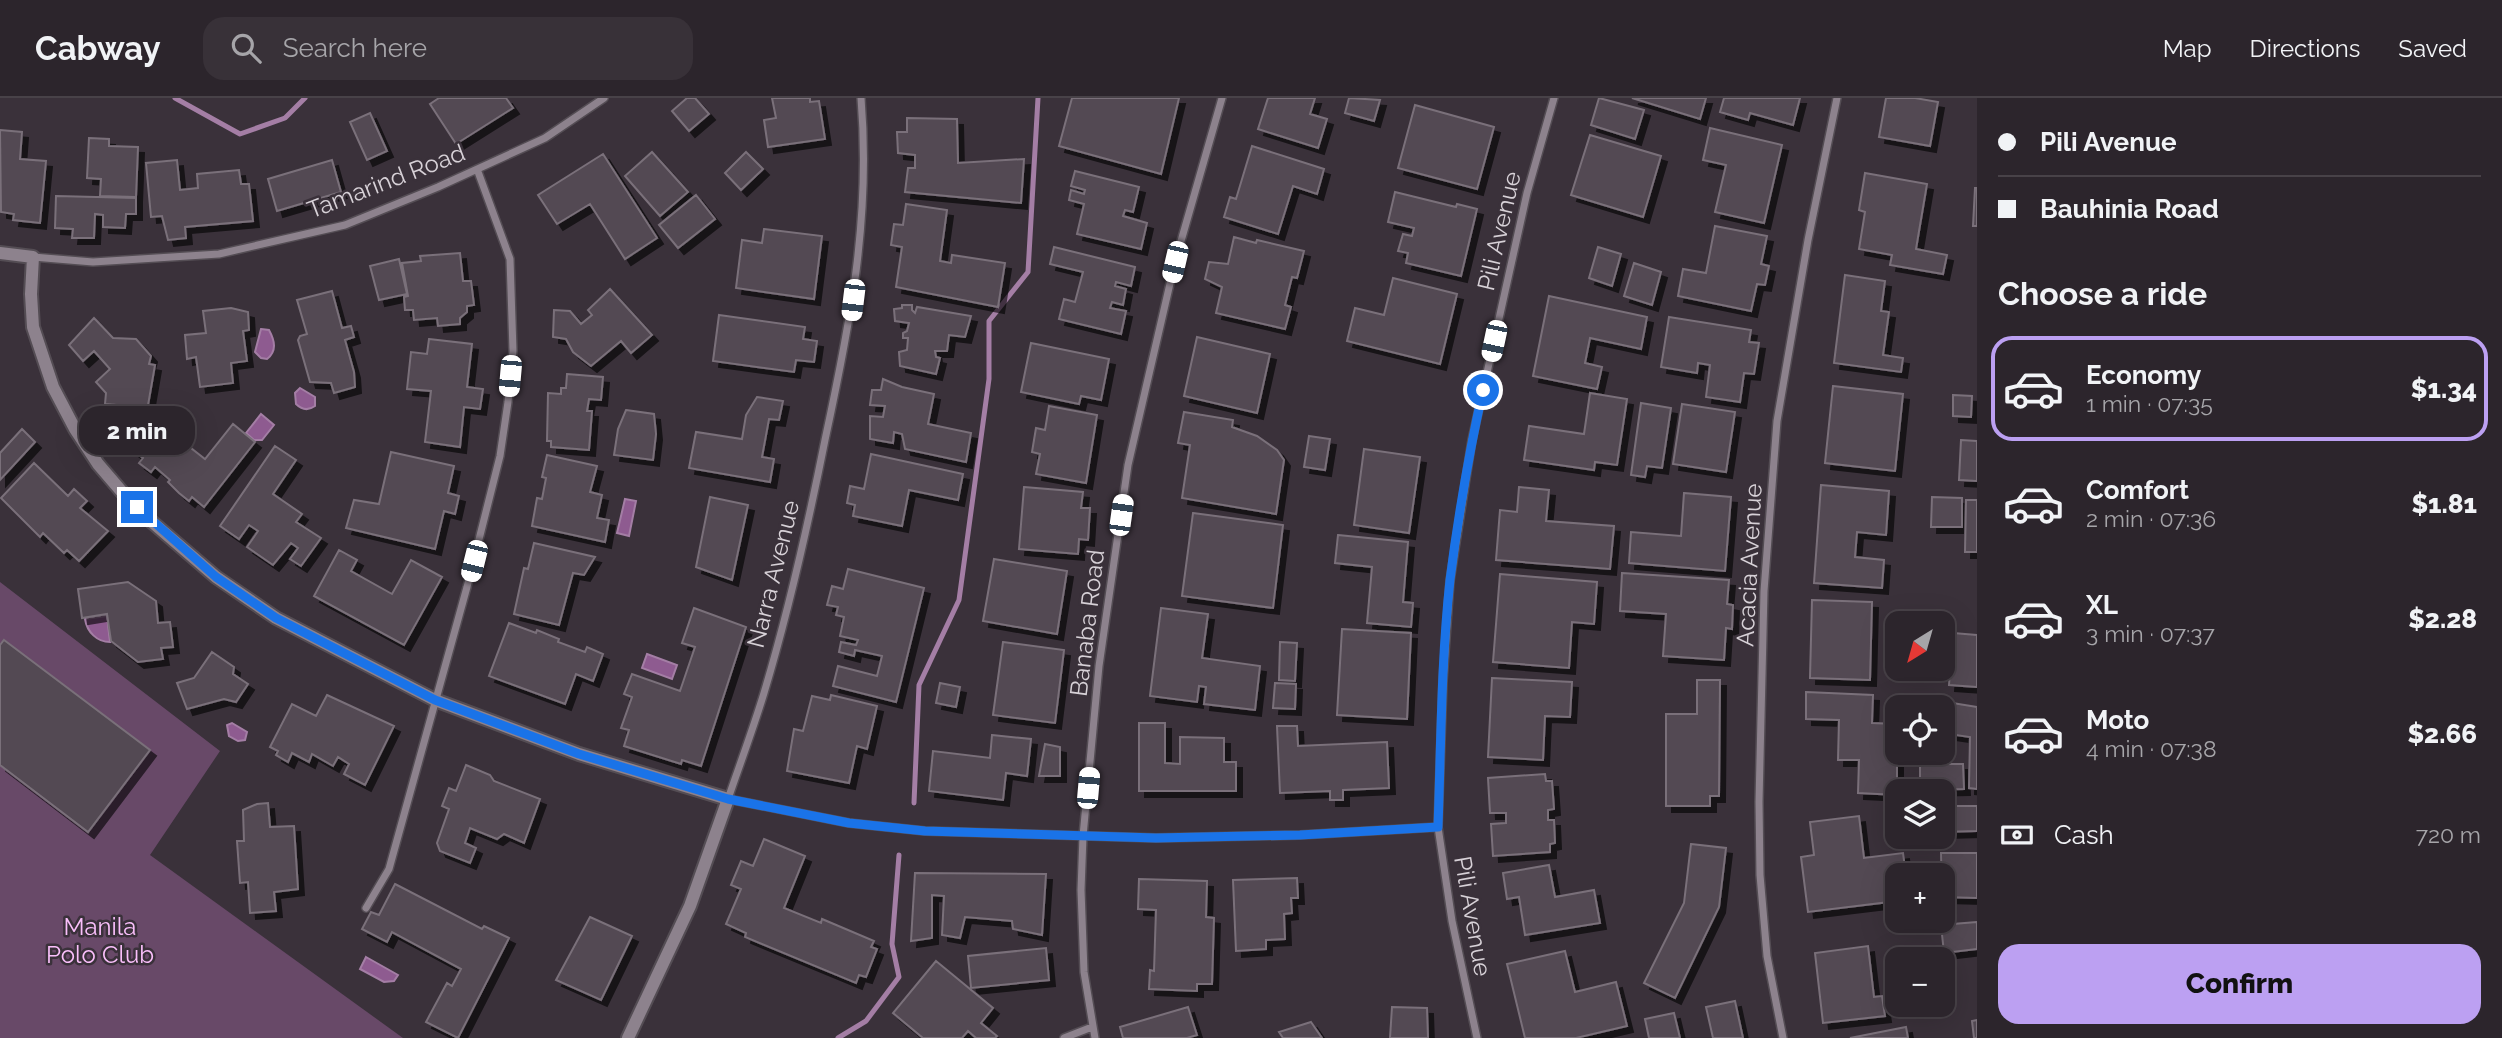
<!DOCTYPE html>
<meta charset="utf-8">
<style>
:root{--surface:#2c252c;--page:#383138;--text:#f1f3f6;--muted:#a6a5a9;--line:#484248;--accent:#bca0f2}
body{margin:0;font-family:Raleway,sans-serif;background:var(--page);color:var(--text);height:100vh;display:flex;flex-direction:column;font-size:26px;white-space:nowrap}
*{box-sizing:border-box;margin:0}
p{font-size:23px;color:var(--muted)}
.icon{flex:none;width:38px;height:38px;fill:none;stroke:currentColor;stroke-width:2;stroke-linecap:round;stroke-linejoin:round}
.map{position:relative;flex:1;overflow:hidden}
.panel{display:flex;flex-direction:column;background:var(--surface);width:525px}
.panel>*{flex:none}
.top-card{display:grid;align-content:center;height:154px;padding:0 21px;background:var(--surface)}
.needle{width:46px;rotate:217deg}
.controls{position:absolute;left:1885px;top:513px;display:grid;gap:14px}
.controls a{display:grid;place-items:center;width:70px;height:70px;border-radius:14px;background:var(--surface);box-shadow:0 7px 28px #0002,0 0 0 2px var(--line);font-size:35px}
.end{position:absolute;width:32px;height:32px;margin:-16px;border:9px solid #1a73e8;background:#fff;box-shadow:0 0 0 4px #fff}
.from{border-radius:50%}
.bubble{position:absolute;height:49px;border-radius:21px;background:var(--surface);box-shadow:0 7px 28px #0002,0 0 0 2px var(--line);font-size:23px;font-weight:800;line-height:49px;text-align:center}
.car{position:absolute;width:21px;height:42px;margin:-21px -10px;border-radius:9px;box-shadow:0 0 5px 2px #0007;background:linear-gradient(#fff 24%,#345 0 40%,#fff 0 76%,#345 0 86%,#fff 0)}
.top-card b{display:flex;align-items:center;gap:24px;height:66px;font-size:26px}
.top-card b+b{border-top:2px solid var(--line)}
.top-card i{width:18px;height:18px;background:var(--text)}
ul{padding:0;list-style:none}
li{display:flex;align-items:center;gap:21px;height:105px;margin:0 14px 10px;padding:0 7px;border:4px solid transparent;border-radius:21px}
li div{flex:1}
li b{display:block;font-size:26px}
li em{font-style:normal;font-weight:800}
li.on{border-color:var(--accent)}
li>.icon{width:63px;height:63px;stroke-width:1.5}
h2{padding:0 21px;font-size:32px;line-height:84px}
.pay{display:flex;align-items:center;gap:18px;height:77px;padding:0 21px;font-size:26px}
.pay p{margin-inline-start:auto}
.action{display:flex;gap:14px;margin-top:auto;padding:14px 21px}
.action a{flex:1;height:80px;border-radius:21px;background:var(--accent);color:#111;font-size:28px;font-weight:800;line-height:80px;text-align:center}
header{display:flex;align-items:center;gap:42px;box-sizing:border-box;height:98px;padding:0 35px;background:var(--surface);border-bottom:2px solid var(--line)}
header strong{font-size:33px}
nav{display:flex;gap:38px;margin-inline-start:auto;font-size:24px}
.search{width:490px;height:63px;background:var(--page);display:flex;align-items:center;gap:18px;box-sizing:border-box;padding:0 24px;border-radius:21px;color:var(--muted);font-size:26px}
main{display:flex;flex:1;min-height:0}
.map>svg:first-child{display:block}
.green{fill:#684968}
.water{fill:#8e5b90;stroke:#a47ea5;stroke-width:2}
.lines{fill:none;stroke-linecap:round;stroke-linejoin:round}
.stream{stroke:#a47ea5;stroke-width:5}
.building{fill:#524952;stroke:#7a707a;stroke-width:2;filter:url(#shadow)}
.minor-casing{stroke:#544d54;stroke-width:10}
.tertiary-casing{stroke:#544d54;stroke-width:16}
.minor{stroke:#8d828d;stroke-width:7}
.tertiary{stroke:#8d828d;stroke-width:12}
.route{stroke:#1a73e8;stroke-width:9}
.labels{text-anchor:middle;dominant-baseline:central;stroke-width:5;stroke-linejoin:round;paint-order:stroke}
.street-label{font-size:24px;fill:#d7d1d7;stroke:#3a313a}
.park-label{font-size:24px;fill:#fabffb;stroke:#3a313a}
</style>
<header>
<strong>Cabway</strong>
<div class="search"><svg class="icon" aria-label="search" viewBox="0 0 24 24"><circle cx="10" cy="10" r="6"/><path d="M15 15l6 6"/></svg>Search here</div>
<nav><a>Map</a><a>Directions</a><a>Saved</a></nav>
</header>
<main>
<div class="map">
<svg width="1977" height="940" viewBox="0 0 1977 940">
<defs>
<filter id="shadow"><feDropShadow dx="6" dy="6" stdDeviation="0" flood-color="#0009"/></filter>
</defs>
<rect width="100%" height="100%" fill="#3a313a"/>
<path class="green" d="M0 484 220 653 150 757 403 940H0Z"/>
<path class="water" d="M261 231 269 232C275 243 277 253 267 261L261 260 255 254Z
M300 290 315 299V308C308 313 302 312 296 306L295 295Z
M261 316 274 327 262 342H254L246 335Z
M625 401 636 403 629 438 617 435Z
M107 518 110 544C97 544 87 534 85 521Z
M647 556 677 567 672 581 642 570Z
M232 625 247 634 245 642 238 643 229 638 227 627Z
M366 859 398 877 394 883 384 884 360 871Z"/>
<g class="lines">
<path class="stream" d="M175 0 240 36 285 20 305 0
M914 705 919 587 959 502 989 281V223L1028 174 1038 0
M838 940 866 923 899 879 892 846 899 757"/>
</g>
<path class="building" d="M439 0H506L513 10 456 46 430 6Z
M687 0H695L709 16 689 33 672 13Z
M772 0H810V4L819 3 825 41 768 49 764 22 776 20Z
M1072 0H1179L1161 76 1059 48Z
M1268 0H1315L1310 16 1327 21 1318 50 1258 31Z
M1349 0 1380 2 1374 23 1345 15Z
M1599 0 1644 12 1635 41 1591 27Z
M1632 0H1706L1700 21Z
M1724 0H1800L1793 27 1750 15 1748 22 1720 14Z
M1886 0H1915L1938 4 1930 48 1879 39Z
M1415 7 1494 29 1477 91 1398 70Z
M370 15 387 53 367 62 350 24Z
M907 20 957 21 958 65 1024 61 1021 105 905 94 908 70H915V57L898 55 897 34H907Z
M1710 30 1782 47 1764 125 1715 114 1726 67 1703 62Z
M0 32 22 34 20 61 46 63 40 125 13 122 14 116 1 114Z
M1590 37 1661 58 1643 119 1571 97Z
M89 40 109 41V48L138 49 136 99 100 98 101 81 87 80Z
M1252 48 1324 71 1317 96 1293 88 1278 136 1224 119 1230 99 1236 101Z
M652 54 688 94 660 118 625 78Z
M746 54 763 71 741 92 725 75Z
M603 56 657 140 625 161 590 106 557 126 538 97Z
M177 62 180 92 198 90 197 76 239 72 241 86H249L253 123 185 129 186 140 168 142 162 118 151 119 146 65Z
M332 62 341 94 277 113 268 81Z
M1075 73 1139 89 1133 114 1125 112 1123 118 1147 125 1141 151 1077 136 1084 106 1069 102 1071 92 1084 96 1085 92 1071 88Z
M1865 75 1927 86 1916 151 1947 157 1943 176 1890 167 1892 157 1859 151 1865 114 1859 112Z
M1975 90H1977V128H1973Z
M1395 94 1456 109 1457 106 1477 111 1461 178 1406 165 1408 155 1398 153 1403 136 1412 138 1414 130 1388 124Z
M696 97 715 121 678 150 659 127Z
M56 98 136 100V116H126L125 130 103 129V117L95 116 94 140H72L73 131 55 130Z
M906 106 947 112 940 163 951 165 952 157 1005 165 998 209 896 189 902 149 891 147 894 126 903 127Z
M1715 128 1767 138 1761 166 1769 168 1765 187 1757 186 1751 213 1678 198 1683 171 1706 175Z
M764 131 822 138 814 201 736 190 742 142 762 145Z
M1234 139 1256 145 1257 142 1304 153 1297 180 1292 179 1285 207 1291 209 1285 231 1216 215 1222 189 1205 181 1209 164 1228 166Z
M1054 149 1135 169 1131 188 1116 184 1115 188 1126 191 1123 207 1112 204 1110 210 1126 213 1121 236 1059 221 1064 201 1075 204 1083 174 1050 166Z
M1598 149 1621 156 1612 188 1589 180Z
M460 155 463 183H471L474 207 467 208V214L460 220V226L438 228 437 220 414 222 413 212H405L404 199 408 198 402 165 421 163 420 158Z
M399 161 407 196 379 202 370 168Z
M1634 165 1661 174 1652 207 1624 198Z
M1845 177 1885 183 1881 213 1889 214 1883 257 1903 260 1901 274 1834 265Z
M1393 180 1457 196 1440 266 1347 243 1355 210 1384 217Z
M610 191 652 237 631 255 621 243 591 268 573 254 566 241 553 239 554 212 570 213 581 226 592 217 588 212Z
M332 193 342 230 351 228 354 239 345 242 354 274 355 289 334 295 331 285 310 284 298 242 300 238 307 236 297 202Z
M1549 198 1647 219 1641 251 1590 240 1585 265 1602 269 1597 291 1533 278Z
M902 207H912V212L915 215 917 209 971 218 965 239 949 237 947 253H935L936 259 940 260 936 276 900 268 899 254 907 252 908 240H903V235L907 233 909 225 895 223 894 211 902 210Z
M231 210 248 214 249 232 243 233 247 263 231 265 233 285 200 289 196 259 187 261 185 237 206 235 203 213Z
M719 217 805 229 803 241 817 243 814 264 796 262 794 274 713 263Z
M1669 219 1751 232 1749 244 1759 245 1754 276 1744 275 1740 304 1706 299 1710 267 1698 265 1697 275 1661 269Z
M94 220 113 240 136 241 151 258 149 266 155 267 147 313 131 315 130 326 114 324 116 307 105 306 106 295 96 284 110 271 94 253 83 263 69 247Z
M1197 239 1270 256 1257 315 1184 298Z
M429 241 472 246 467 289 483 291 480 311 464 309 460 349 425 344 431 293 407 291 411 254 427 256Z
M1031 245 1109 261 1101 302 1081 298 1079 306 1021 294Z
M567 276 603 279 601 302 589 301 587 313H592L589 352 551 349V343H547L548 295 561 296V290H566Z
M883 281 902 289 934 296 928 326 971 335 966 364 905 351 902 336 894 334 893 345 870 341V318L883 319 885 308 870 307 872 292H881Z
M1833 288 1903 296 1895 373 1825 365Z
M1590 295 1627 301 1617 367 1595 364 1594 372 1524 362 1529 328 1584 336Z
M1953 297 1972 298 1971 319 1953 318Z
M757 299 783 303 779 322 769 321 762 359 774 361 770 384 689 370 696 334 742 341 746 317Z
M1641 305 1671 310 1662 370 1647 368 1645 379 1631 377Z
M1682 306 1735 314 1726 374 1673 366Z
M1049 308 1097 317 1086 385 1036 376 1040 356 1032 354 1036 330 1045 332Z
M626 312 654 316 656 336 653 362 614 357 618 331Z
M1184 314 1233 322 1232 329 1257 338 1277 352 1284 362 1276 416 1182 400 1190 347 1178 345Z
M154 321 205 361 233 326 255 344 204 409 192 399 189 403 179 395 168 384 170 382 155 369 151 374 139 365 143 360 131 351Z
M22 331 35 344 0 382V355Z
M1309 338 1330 341 1325 372 1304 369Z
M1961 342 1977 343V383L1959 382Z
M275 348 296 362 273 396 302 416 296 424 321 440 301 468 290 461 298 450 291 445 273 467 247 449 258 433 249 427 239 441 220 428Z
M1364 351 1420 359 1409 435 1354 427Z
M391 354 454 368 448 395 459 398 455 416 444 413 435 451 346 430 354 402 379 406Z
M871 356 963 376 958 402 909 392 902 428 853 418 855 407 847 405 850 388 864 391Z
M547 357 597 368 590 394 602 397 597 420 609 422 605 444 532 428 537 400 542 401 546 380 542 379Z
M34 365 68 398 74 391 87 403 80 410 108 433 79 463 67 452 64 455 43 435 40 439 1 400Z
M1821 387 1889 393 1886 437 1857 434 1855 459 1884 462 1882 490 1814 485Z
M1024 389 1083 394 1081 410H1090L1088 442 1079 441 1078 456 1019 451Z
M1519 389 1549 392 1546 423 1614 428 1610 471 1496 462 1500 412 1517 414Z
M1684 395 1731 399 1725 473 1629 465 1631 434 1681 438Z
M710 399 748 407 732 482 696 469Z
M1932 399 1962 400V429H1931Z
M1966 402H1977V454H1965Z
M1193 415 1283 427 1273 510 1182 498Z
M1338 437 1408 444 1403 504 1413 505 1411 529 1367 525 1372 469 1335 465Z
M534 445 595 459 584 477 573 475 559 527 514 516 524 470 528 471Z
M339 452 357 462 351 473 392 496 411 462 442 479 404 547 314 498Z
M994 461 1067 473 1057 536 983 523Z
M848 471 924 490 896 604 833 588 838 568 877 578 882 558 855 552 854 558 839 554 841 544 856 547 858 542 840 538 844 519 836 517 838 509 827 507 832 488 843 491Z
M1622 475 1729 482 1727 506 1733 507 1732 531 1726 530 1724 562 1663 558 1666 516 1620 513Z
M1500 476 1597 484 1594 526 1572 524 1569 570 1493 564Z
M128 484 156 503 158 525 170 524 173 549 161 550 163 561 138 564 111 543 107 516 82 520 78 491Z
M1812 502 1872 504 1870 582 1810 580Z
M694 510 746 529 701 668 682 662 681 666 624 648 629 632 621 630 632 599 624 596 632 576 680 593 695 549 682 545Z
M1161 510 1208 516 1202 560 1260 568 1255 612 1204 606 1206 589 1199 588 1197 604 1150 598Z
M509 525 536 535 537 532 559 541 558 544 585 554 587 549 603 556 593 583 576 576 565 606 489 578Z
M1342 531 1411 535 1407 621 1337 617Z
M1953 535 1977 537V589L1949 587Z
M4 542 150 652 88 734 0 667V547Z
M1003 544 1064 552 1055 625 993 617Z
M1280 544 1297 545 1295 583 1279 582Z
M212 554 234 569 233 576 248 586 236 604 224 601 187 611 177 585 194 580Z
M1492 580 1572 584 1570 619 1545 618 1543 662 1488 659Z
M1697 582H1720L1719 698H1710V708H1666V616H1697Z
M940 585 960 589 956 609 936 605Z
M1275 585 1296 586 1295 611 1273 610Z
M1806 594 1873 597 1872 625 1897 626V697L1858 695 1859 662H1838L1839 622 1806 621Z
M327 597 394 628 365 687 344 676 349 666 338 659 333 668 312 656 309 664 292 655 288 664 276 657 278 653 270 649 292 606 316 618Z
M831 597 877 608 867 651 857 648 849 685 787 673 794 631 803 633 812 598 830 602Z
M1928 601 1977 609V691L1969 690 1970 639 1942 635V609H1927Z
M1139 625H1165V665L1180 666V639L1224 640V664H1236V693H1139Z
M1277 628H1297L1298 648 1387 644 1389 690 1343 692V702H1330V693L1280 695Z
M992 637 1031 641 1027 678 1006 675 1003 702 929 693 933 653 990 660Z
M1045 646 1060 649V678H1039Z
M1920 666H1963L1964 691 1920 692Z
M466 667 490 677 494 683 540 701 524 745 504 736 497 741 470 730 465 745 476 750 470 765 440 753 437 745 449 711 442 708 449 690 456 693Z
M1545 676 1546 683H1552L1554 711 1548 712V722H1554L1555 745 1550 746V754L1493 758 1491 726 1506 725V715H1490L1488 680Z
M268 705 270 729 294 728 298 791 274 794 276 813 250 815 248 784 240 785 237 743H244L243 712 257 706Z
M1942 708H1977V733L1942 734Z
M1859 718 1864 760 1903 755 1906 777H1897V803L1808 814 1801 759 1814 757 1810 724Z
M764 741 805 758 784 810 821 825 822 821 874 843 871 849 877 851 866 879 859 877 856 885 745 839 746 835 726 826 741 791 731 787 741 763 753 768Z
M1691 746 1726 750 1719 809 1675 900 1644 885 1684 805Z
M1941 755H1977V800L1942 799Z
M1549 767 1555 799 1594 792 1600 825 1525 837 1519 799 1507 801 1503 775Z
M915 775 1046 776 1042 837 1013 831 1012 823 965 819 960 840 942 837 944 798 932 797V840L911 843Z
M1297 780 1298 800H1291L1292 815 1284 816 1285 841 1266 842V851L1236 853 1233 782Z
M1139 781 1207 783 1206 819 1214 820 1212 886H1197V893L1149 891 1150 872 1154 873 1156 812 1138 811Z
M395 786 482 831 484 828 509 840 458 940 426 924 447 885 452 888 461 871 392 834 387 844 362 831 371 814 379 817Z
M590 819 632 838 601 902 556 882Z
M1977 824V851L1944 855 1941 827Z
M1868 848 1874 899 1882 898 1885 918 1823 925 1815 855Z
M1046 850 1049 882 971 890 968 858Z
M1565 853 1575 894 1616 884 1627 928 1576 940H1525L1507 866Z
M936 863 993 910 981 925 997 938 995 940H976L968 933 962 940H923L893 915Z
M1735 903 1743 940H1713L1706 909Z
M1188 909 1197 937 1187 940H1123L1120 929Z
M1392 909 1427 910 1428 940H1390Z
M1674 915 1680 940H1649L1645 921Z
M1977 922V940H1974L1972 923Z
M1311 924 1322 940H1283L1279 934Z
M1906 929 1908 940H1850Z"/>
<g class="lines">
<defs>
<path id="minor" d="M861 0C871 120 850 226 825 342 808 427 789 512 764 595 753 631 740 666 728 701L849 725 925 733 1156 740 1300 737 1438 729
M33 159 93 164 219 156 345 127 438 89 545 40 604 0
M366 810 389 771 467 489 500 358 508 304 513 253 510 161 477 71
M1064 940 1092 929
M1095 940 1084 874 1081 792 1083 738 1099 568 1128 367 1175 164 1222 0
M1477 940 1452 823 1438 729 1443 583 1450 483 1472 342 1527 95 1554 0
M1783 940 1767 858 1760 777 1759 704 1764 493 1777 323 1808 142 1837 0"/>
<path id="tertiary" d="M0 155 33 159 31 196 33 229 53 289 75 331 98 366 122 394 152 424 216 479 276 520 435 602 579 656 728 701 690 808 628 940"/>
</defs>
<use href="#minor" class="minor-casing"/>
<use href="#tertiary" class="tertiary-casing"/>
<use href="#minor" class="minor"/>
<use href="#tertiary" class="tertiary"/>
</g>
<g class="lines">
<path class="route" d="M137 409 216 479 276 520 435 602 579 656 728 701 849 725 925 733 1156 740 1300 737 1438 729C1441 647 1441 564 1450 482 1458 419 1469 355 1483 292"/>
</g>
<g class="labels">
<g class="street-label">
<text transform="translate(386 83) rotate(-21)">Tamarind Road</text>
<text transform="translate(1499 133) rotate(-77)">Pili Avenue</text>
<text transform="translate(1749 467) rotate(-87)">Acacia Avenue</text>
<text transform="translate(773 476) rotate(-76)">Narra Avenue</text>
<text transform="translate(1087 525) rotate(-83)">Banaba Road</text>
<text transform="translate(1473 818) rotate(80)">Pili Avenue</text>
</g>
<g class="park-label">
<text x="100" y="828">Manila<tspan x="100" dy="28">Polo Club</tspan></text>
</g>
</g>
</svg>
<div class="controls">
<a><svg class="needle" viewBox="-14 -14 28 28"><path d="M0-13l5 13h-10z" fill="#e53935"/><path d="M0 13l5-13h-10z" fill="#a6a5a9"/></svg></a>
<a><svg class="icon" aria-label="locate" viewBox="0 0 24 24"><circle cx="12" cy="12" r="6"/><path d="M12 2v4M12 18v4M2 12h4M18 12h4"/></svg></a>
<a><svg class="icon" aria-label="layers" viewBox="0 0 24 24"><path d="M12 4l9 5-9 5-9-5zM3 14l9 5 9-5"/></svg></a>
<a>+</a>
<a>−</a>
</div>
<i class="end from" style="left:1483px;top:292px"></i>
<i class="end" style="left:137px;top:409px"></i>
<div class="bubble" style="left:79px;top:308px;width:116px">2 min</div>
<i class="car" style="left:1175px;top:164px;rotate:193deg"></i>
<i class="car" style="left:853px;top:202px;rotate:187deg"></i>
<i class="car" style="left:1494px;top:243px;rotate:192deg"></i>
<i class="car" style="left:510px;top:278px;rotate:185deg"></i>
<i class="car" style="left:1121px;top:417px;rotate:8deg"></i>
<i class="car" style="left:474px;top:463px;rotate:194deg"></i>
<i class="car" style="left:1088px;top:690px;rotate:5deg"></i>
</div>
<section class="panel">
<div class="top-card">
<b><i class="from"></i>Pili Avenue</b>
<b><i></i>Bauhinia Road</b>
</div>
<h2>Choose a ride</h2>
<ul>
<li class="on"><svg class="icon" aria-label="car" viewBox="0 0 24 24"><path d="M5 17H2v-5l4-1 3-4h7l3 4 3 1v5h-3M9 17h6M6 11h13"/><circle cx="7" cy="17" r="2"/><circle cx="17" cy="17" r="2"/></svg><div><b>Economy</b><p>1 min · 07:35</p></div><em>$1.34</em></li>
<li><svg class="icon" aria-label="car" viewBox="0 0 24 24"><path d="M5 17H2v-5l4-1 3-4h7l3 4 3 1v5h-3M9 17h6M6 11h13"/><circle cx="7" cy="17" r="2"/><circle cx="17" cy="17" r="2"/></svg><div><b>Comfort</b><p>2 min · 07:36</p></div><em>$1.81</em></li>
<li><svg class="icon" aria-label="car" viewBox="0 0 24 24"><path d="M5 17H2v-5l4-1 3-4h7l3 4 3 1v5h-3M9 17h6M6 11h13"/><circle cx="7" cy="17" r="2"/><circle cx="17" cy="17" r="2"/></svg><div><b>XL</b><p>3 min · 07:37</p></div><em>$2.28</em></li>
<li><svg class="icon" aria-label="car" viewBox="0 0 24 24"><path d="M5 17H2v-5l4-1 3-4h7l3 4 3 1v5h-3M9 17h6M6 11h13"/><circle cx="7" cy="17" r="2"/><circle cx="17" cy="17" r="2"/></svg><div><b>Moto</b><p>4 min · 07:38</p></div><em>$2.66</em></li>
</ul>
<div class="pay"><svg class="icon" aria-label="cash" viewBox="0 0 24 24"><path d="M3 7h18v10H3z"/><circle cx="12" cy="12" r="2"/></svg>Cash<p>720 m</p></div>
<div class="action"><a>Confirm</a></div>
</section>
</main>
